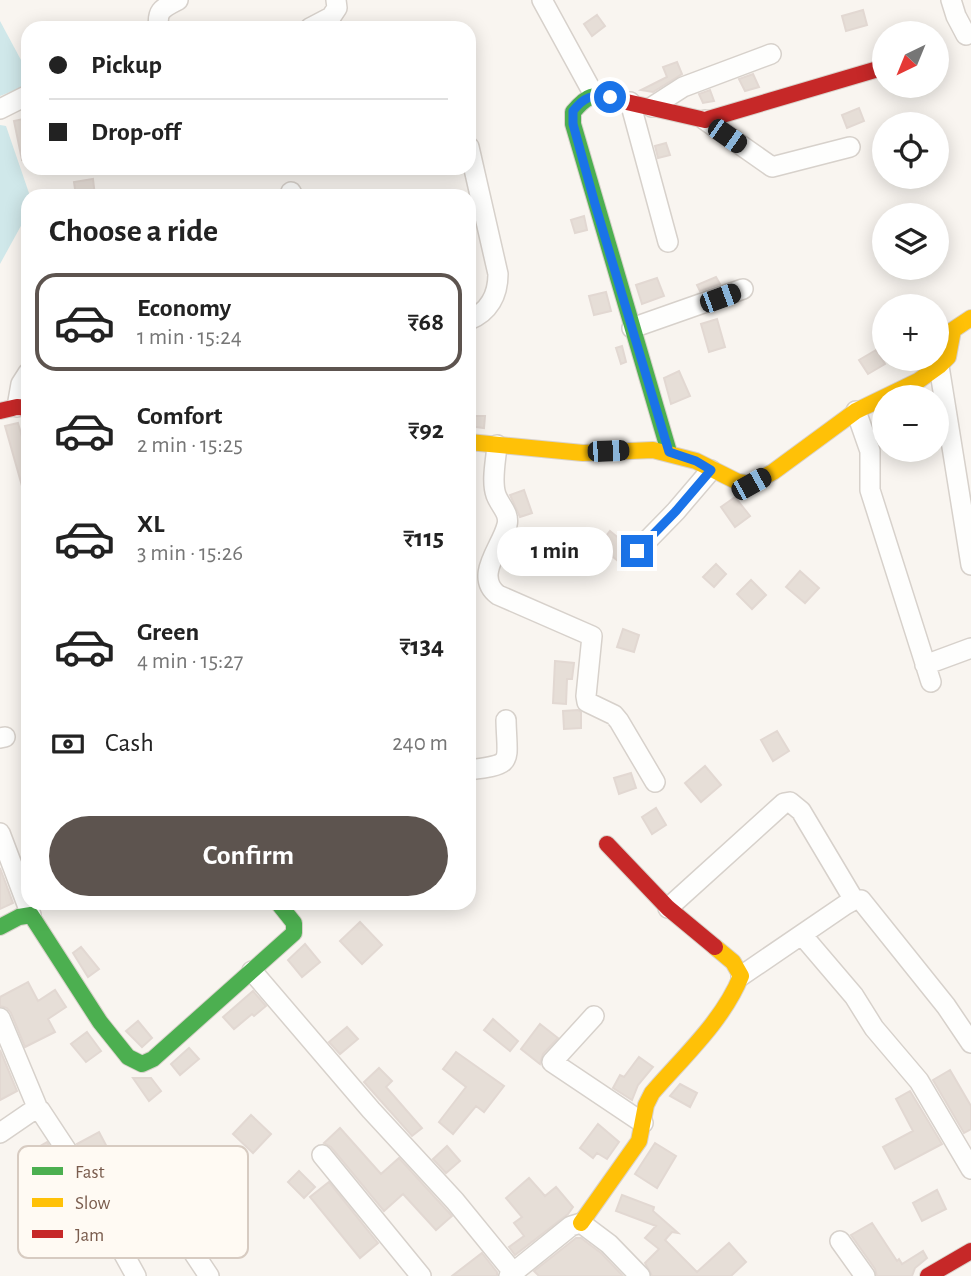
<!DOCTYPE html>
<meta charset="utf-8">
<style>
:root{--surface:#fff;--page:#f6f6f6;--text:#222;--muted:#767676;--line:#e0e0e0;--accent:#5d544f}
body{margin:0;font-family:"Alegreya Sans",sans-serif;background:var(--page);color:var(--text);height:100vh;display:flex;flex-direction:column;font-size:26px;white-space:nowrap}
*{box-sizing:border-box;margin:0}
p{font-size:23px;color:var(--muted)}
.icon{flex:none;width:38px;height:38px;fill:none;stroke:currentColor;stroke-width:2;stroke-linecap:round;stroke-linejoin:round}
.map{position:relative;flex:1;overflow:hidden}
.side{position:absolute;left:21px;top:189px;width:455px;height:721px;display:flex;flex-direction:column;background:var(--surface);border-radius:21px;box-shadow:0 4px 18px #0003}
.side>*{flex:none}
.hud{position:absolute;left:21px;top:21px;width:455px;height:154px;border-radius:21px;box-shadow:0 4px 18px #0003;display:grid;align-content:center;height:154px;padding:0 28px;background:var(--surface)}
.needle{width:46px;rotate:223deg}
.tools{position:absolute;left:872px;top:21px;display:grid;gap:14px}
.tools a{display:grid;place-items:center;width:77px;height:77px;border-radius:50%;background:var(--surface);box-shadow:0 4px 18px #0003;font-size:35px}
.end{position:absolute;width:32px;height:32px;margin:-16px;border:9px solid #1a73e8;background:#fff;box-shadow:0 0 0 4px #fff}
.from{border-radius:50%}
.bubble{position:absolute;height:49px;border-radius:24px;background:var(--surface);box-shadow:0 4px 18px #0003;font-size:23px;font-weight:600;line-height:49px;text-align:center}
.car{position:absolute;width:21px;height:42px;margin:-21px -10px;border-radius:9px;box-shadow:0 0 5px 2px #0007;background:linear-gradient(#222 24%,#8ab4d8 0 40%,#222 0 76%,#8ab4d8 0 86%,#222 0)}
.hud b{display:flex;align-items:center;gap:24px;height:66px;font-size:26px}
.hud b+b{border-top:2px solid var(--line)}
.hud i{width:18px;height:18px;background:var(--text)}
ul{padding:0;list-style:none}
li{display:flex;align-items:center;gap:21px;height:98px;margin:0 14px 10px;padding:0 14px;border:4px solid transparent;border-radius:21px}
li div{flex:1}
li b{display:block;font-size:26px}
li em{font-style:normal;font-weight:600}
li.current{border-color:var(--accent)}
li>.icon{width:63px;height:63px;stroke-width:1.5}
h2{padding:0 28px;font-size:32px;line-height:84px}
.pay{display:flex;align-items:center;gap:18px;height:77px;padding:0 28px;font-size:26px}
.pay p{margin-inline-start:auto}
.cta{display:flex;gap:14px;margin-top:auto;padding:14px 28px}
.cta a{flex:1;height:80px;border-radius:42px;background:var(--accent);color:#fff;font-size:28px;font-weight:600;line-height:80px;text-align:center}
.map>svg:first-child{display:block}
.water{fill:#d0e8ea}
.building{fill:#e6ded7;stroke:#e2d8d2;stroke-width:2}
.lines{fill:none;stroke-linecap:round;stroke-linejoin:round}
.street-casing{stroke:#d7d1cb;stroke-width:22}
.fast-casing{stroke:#d9d2cb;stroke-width:18}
.slow-casing{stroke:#d9d2cb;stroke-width:18}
.jam-casing{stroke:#d9d2cb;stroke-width:18}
.street{stroke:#fefefd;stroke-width:19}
.fast{stroke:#4caf50;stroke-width:16}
.slow{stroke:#ffc107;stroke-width:16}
.jam{stroke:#c62828;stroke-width:16}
.route{stroke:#1a73e8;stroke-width:9}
.key{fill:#fffaf3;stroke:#d7cbc1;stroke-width:2}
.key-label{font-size:19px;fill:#7a5c4d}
</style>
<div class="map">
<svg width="971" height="1276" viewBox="0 0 971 1276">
<rect width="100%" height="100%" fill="#f9f5f0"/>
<path class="water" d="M0 21 28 73V85L0 96Z
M0 125 6 126 30 196H28V213L0 264Z"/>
<path class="building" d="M863 10 867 25 846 31 842 16Z
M597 15 605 26 592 36 584 24Z
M677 62 682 74 653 92 641 90 667 77 663 67Z
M753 74 759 87 745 91 739 79Z
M710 90 714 101 703 103 699 94Z
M859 108 864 121 847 128 842 115Z
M28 118V159L22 160 14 121Z
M666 143 670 155 658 158 655 146Z
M93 179 95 196H76L74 182Z
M584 216 587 230 575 233 571 220Z
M716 277 720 284 700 291 697 285Z
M657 278 664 296 642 304 636 285Z
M606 292 611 311 594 315 589 296Z
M717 319 725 347 709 352 701 324Z
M622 346 626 362 621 364 616 348Z
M876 350 885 364 868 374 859 360Z
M679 371 690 396 671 404 664 378Z
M469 416H485L484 428 469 426Z
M18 423 26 451H28V492L24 493 5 426Z
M524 490 532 513 520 517 510 495Z
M735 497 750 516 735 527 721 507Z
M610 531 627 545 625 553 618 561 599 545Z
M716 564 726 574 714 587 703 577Z
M800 571 819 588 805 603 786 587Z
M751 580 766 595 752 609 737 594Z
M623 629 639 635 634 652 617 647Z
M555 661 574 663 572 679H567L566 704 553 703Z
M578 710 581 712V728L564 729 563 711Z
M777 731 789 751 773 761 761 740Z
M705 766 721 785 701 802 685 783Z
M631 773 636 788 619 794 614 778Z
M656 808 666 825 652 834 642 817Z
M0 868 13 903 0 909Z
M360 922 382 945 362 964 340 941Z
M305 944 320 962 302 977 288 960Z
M81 947 99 969 88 977 73 953Z
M28 982 38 1001 55 990 66 1007 48 1019 55 1032 25 1047 11 1013 7 1008 0 1006V997Z
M253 991 266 1006 254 1016 252 1014 234 1029 223 1017Z
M493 1019 518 1041 510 1051 484 1030Z
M138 1021 152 1038 142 1047 126 1031Z
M540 1024 558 1038 543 1054 540 1064 521 1049Z
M347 1027 358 1039 340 1054 329 1042Z
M87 1032 101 1051 86 1062 71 1044Z
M189 1048 199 1059 180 1075 171 1064Z
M0 1050 17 1091 0 1100Z
M456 1052 504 1086 484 1112 476 1106 453 1134 439 1122 466 1087 443 1069Z
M639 1057 653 1067 638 1085 632 1100 613 1088 620 1075 624 1077Z
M379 1068 392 1081 386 1087 422 1128 412 1136 364 1082Z
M950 1070 971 1106V1129L964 1133 933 1080Z
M133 1078H151L161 1091 149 1101Z
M680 1084 697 1093 690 1107 670 1096Z
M910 1091 942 1144 895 1169 883 1147 913 1131 896 1099Z
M251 1115 271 1134 253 1153 233 1134Z
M598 1124 619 1142 607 1159 597 1153 593 1158 580 1148Z
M340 1128 381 1174 399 1158 452 1216 436 1230 403 1194 384 1211 331 1147 324 1143Z
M99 1132 118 1168 115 1170 136 1209 130 1213 144 1238 132 1244 77 1144Z
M47 1142 59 1162 40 1173 28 1153Z
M655 1143 676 1156 657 1188 635 1174Z
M447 1146 460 1161 446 1173 433 1159Z
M299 1171 315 1187 304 1198 288 1182Z
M529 1178 545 1196 556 1187 573 1207 568 1214 515 1255 509 1247 524 1236 514 1223 522 1217 506 1198Z
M329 1182 378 1243 360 1258 310 1197Z
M937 1190 946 1209 922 1221 913 1203Z
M622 1195 654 1207 653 1211 678 1233 672 1232 665 1240 697 1272 729 1243 746 1262 731 1276H652L645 1263 659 1249 645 1238 656 1226 616 1211Z
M872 1223 897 1261 899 1259 902 1264 923 1251 927 1258 915 1268 912 1276H877L875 1269 851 1235Z
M576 1238H581L601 1253 623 1276H539L534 1271Z
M482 1253 497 1272V1276H452Z"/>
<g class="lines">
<defs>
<path id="street" d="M542 0 594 95
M951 0 956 16 966 35
M159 28C156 10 163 8 178 0
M310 28 331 17 337 8 336 0
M630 102 668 242
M652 107 683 87 771 54
M0 109 28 95
M705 120 772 167 850 147
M469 147 498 274C498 295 489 312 469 320
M291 192 293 196
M632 328 743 289
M939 366 971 565
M17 407 21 384 28 373
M856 411 870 451V490L931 682
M497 445C496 460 491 481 496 495 500 506 510 513 507 525 502 547 473 576 498 595L592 636 586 696 587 702 614 715 619 721 655 782
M637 551 676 511 711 470
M925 665 971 648
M0 738 5 737
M469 770C515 764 507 764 506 720
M0 833 31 915
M668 908 784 803 790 802 801 811 854 900
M802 935 854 996 874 1028 919 1081 971 1169
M252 971 371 1110 455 1201 513 1272
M741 976 845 905 854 900H861L946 1006 971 1043
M594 1016 552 1062 643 1123
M0 1018 38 1109
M0 1133 35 1109 40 1110 67 1151 136 1276
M322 1155 421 1276
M185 1240 209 1276
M840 1241 865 1276
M509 1276 571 1226 581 1223 609 1244 640 1276"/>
<path id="fast" d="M618 100C593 95 590 92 573 112V124L669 452
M0 927 19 917 31 915 100 1022 128 1057 142 1064 153 1059 294 933V923L278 903"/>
<path id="slow" d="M469 442 583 453 653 450 696 461 738 482 751 484 773 472 856 411 918 381 939 366 948 357 953 330 971 318
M581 1223 639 1141 646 1105 652 1093C683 1057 723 1021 741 976L733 962 715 947"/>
<path id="jam" d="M618 100 705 120 878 69
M0 411 17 407 28 408
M607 844 668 908 715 947
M928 1276 971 1251"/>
</defs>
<use href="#street" class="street-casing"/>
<use href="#fast" class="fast-casing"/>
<use href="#slow" class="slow-casing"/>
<use href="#jam" class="jam-casing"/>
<use href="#street" class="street"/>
<use href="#fast" class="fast"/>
<use href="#slow" class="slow"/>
<use href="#jam" class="jam"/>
</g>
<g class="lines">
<path class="route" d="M610 97C592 94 584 97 573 111V124L595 204 669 452 696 461 711 470 676 511 637 551"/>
</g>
<rect x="18" y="1146" width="230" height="112" rx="10" class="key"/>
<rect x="32" y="1167" width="31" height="8" fill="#4caf50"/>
<rect x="32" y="1198" width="31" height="9" fill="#ffc107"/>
<rect x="32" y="1230" width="31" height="8" fill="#c62828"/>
<g class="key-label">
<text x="75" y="1178">Fast</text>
<text x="75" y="1209">Slow</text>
<text x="75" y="1241">Jam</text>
</g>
</svg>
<div class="tools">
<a><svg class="needle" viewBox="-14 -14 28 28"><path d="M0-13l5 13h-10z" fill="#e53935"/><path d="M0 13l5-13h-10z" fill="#767676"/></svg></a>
<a><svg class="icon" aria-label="locate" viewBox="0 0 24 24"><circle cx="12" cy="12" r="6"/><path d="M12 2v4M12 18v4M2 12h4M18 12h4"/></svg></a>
<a><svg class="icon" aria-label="layers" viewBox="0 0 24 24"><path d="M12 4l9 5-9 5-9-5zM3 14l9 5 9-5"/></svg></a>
<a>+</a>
<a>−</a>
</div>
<i class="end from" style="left:610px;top:97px"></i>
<i class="end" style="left:637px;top:551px"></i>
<div class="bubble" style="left:497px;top:527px;width:116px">1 min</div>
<i class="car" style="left:727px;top:136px;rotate:125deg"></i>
<i class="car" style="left:720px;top:298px;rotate:70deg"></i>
<i class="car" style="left:608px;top:451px;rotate:88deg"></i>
<i class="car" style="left:751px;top:484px;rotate:61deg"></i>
<div class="hud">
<b><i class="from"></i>Pickup</b>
<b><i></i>Drop-off</b>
</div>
<section class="side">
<h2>Choose a ride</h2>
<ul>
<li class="current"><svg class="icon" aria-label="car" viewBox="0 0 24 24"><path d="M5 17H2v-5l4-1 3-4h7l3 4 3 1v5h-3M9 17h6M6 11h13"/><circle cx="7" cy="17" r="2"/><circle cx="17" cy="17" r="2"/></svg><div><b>Economy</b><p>1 min · 15:24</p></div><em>₹68</em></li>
<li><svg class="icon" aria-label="car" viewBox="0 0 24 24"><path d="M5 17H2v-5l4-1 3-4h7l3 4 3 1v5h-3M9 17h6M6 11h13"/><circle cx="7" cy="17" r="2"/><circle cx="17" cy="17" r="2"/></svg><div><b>Comfort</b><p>2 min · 15:25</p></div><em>₹92</em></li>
<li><svg class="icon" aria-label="car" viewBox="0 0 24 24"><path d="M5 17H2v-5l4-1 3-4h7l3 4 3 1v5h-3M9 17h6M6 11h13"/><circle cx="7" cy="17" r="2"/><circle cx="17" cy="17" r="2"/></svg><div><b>XL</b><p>3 min · 15:26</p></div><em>₹115</em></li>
<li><svg class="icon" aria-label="car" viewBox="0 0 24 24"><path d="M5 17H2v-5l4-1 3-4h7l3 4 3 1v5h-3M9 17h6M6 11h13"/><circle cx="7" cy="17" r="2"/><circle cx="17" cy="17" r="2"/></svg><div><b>Green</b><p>4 min · 15:27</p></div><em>₹134</em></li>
</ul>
<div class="pay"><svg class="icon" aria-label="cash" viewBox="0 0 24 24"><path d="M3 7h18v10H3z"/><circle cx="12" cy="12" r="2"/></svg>Cash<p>240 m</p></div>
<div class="cta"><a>Confirm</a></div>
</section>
</div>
